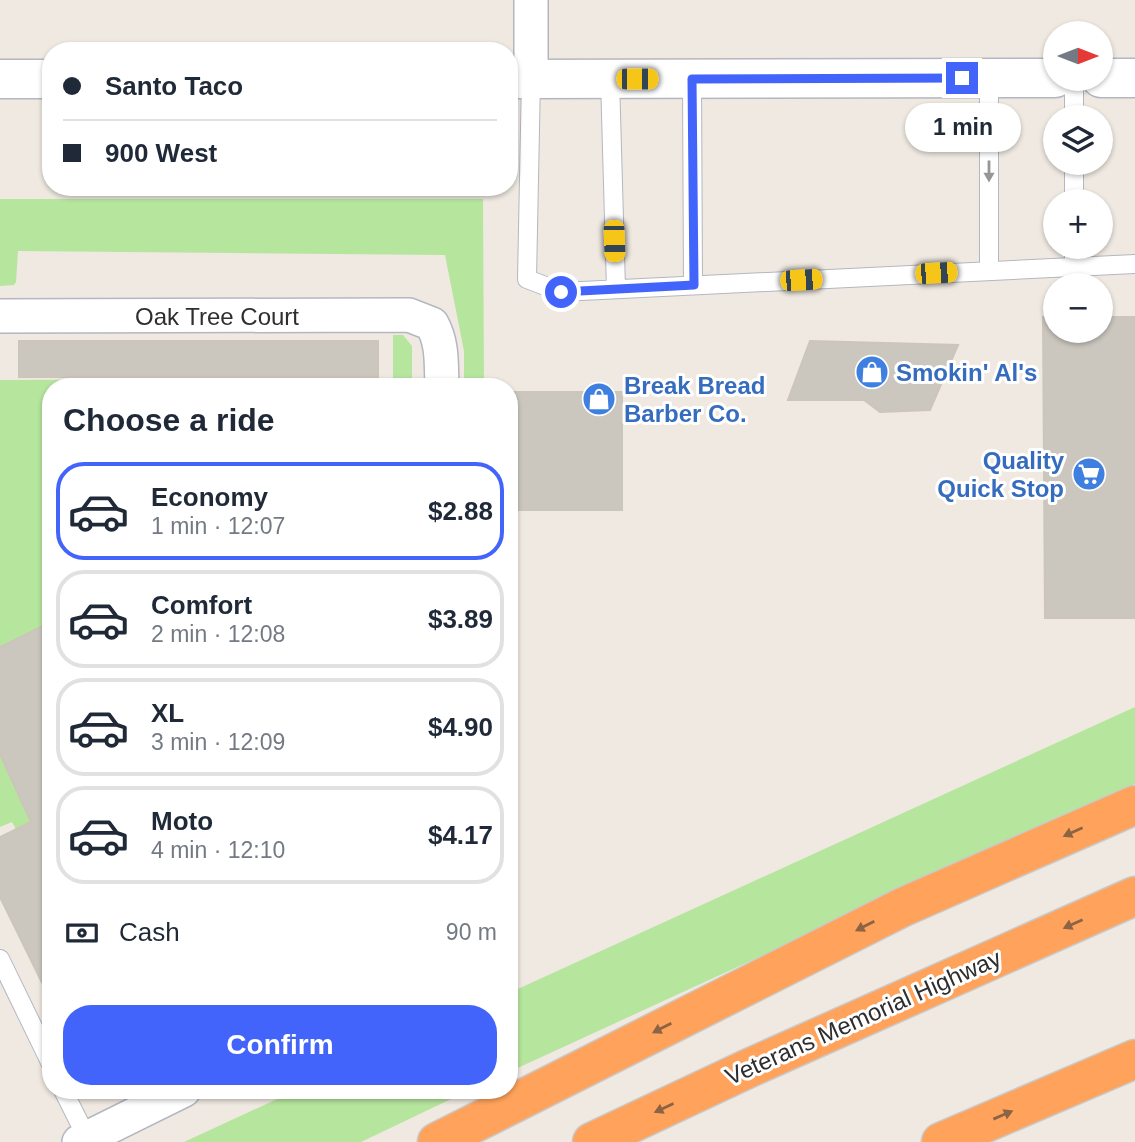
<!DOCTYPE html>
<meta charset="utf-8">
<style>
:root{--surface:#fff;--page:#f2f2f3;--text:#1f2937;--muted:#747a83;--line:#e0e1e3;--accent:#4264fb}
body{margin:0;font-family:Helvetica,sans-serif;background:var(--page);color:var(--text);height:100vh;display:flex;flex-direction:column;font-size:26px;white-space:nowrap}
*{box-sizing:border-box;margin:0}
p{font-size:23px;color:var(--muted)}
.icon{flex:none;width:38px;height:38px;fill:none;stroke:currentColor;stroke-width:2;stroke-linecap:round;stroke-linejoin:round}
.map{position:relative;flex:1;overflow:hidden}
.panel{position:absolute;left:42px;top:378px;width:476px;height:721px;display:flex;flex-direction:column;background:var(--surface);border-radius:28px;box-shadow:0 2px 5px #0004}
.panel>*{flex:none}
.hud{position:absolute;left:42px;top:42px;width:476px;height:154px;border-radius:28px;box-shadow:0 2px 5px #0004;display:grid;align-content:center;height:154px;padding:0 21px;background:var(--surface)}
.needle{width:46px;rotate:90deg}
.buttons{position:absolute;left:1043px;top:21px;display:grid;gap:14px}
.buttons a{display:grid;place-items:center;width:70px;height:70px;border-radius:50%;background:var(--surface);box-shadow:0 2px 5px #0004;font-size:35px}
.end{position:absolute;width:32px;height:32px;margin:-16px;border:9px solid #4264fb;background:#fff;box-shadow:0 0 0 4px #fff}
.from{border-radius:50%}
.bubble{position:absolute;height:49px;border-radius:24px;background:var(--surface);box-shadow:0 2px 5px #0004;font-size:23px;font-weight:600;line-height:49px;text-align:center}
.car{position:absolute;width:21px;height:42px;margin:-21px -10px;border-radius:9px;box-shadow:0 0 5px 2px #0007;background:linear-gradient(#f5c518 24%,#345 0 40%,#f5c518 0 76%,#345 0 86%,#f5c518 0)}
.hud b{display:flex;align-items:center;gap:24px;height:66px;font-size:26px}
.hud b+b{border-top:2px solid var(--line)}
.hud i{width:18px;height:18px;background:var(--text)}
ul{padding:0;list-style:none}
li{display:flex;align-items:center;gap:21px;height:98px;margin:0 14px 10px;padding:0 7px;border:4px solid var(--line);border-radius:28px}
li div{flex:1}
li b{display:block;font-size:26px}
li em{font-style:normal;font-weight:600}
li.selected{border-color:var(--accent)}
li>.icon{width:63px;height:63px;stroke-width:1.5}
h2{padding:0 21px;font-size:32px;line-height:84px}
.pay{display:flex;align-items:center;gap:18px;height:77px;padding:0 21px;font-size:26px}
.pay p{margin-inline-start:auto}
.button{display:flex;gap:14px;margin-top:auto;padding:14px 21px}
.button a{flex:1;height:80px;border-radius:28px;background:var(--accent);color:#fff;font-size:28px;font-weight:600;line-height:80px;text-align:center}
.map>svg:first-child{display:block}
.green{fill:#b6e59e}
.building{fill:#cbc7bf;stroke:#cbc5ba;stroke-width:2}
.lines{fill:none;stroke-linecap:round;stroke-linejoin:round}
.lane-casing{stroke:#b4b7c1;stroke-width:20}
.street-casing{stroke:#b4b7c1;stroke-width:36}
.secondary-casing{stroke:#b4b7c1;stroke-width:41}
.highway-casing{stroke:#c9c9c9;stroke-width:41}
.lane{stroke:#fff;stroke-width:18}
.street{stroke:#fff;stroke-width:33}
.secondary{stroke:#fff;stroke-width:38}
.highway{stroke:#ffa35c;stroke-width:38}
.oneway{fill:#969696}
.oneway2{fill:#8c6343}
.route{stroke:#4264fb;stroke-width:9}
.labels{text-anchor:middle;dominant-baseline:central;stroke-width:6;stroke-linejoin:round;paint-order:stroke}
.street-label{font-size:24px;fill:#2e2e2e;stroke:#fff}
.shop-label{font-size:24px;font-weight:bold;fill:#366cbe;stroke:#fff;text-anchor:start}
</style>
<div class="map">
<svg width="1135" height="1142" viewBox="0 0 1135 1142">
<rect width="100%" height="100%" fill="#efe9e1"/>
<path class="green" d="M0 199H483L484 387H464V351L445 255 18 251 16 282 14 285 0 286Z
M393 335H403L412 346V387H51V896L12 822 0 827V380L393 379Z
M1135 707V784L509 1072V993Z
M297 1090H470L361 1142H184Z"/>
<path class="building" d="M1043 317H1055V331H1101V317H1135V618H1045Z
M19 341H378V377H19Z
M810 341 958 345 930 410 880 412 864 400H788Z
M514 392H622V510H513Z
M51 622V1001L0 897V837L31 822 0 754V647Z"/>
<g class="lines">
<defs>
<path id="lane" d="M989 78V271
M531 79 527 279 561 292 1135 264
M610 79 616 289
M692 79 693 285
M1074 117V79
M1074 201V163
M1074 247V267
M0 959 51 1064
M63 1090 87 1138"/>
<path id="street" d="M531 0V79
M0 316 409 315 432 324C443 344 441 364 442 387
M79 1142 184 1090"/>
<path id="secondary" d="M1101 78H1135
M0 79H51
M509 79 1055 78"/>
<path id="highway" d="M437 1142 903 907 1135 805
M592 1142 747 1069 1135 896
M941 1142 1135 1059"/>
</defs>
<use href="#lane" class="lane-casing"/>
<use href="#street" class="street-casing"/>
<use href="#secondary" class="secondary-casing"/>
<use href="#highway" class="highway-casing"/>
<use href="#lane" class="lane"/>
<use href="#street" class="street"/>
<use href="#secondary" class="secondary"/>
<use href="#highway" class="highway"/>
</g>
<defs><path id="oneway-solid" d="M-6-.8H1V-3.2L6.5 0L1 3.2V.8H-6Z" transform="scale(1.75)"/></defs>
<use class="oneway" href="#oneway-solid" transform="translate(989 171) rotate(90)"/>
<g class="oneway2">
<use href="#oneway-solid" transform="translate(1073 832) rotate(156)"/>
<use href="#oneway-solid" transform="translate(1073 924) rotate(156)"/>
<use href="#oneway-solid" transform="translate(865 926) rotate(153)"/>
<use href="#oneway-solid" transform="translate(662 1028) rotate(153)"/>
<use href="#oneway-solid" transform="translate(664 1108) rotate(155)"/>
<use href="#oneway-solid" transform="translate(1003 1115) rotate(-23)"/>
</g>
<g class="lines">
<path class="route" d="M561 292 694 285 692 79 962 78"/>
</g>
<defs>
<symbol id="shop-disc" viewBox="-11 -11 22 22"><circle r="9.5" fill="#3f7fe0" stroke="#fff"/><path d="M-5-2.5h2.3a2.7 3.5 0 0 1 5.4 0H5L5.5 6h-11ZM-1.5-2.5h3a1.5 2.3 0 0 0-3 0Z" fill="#fff"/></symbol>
<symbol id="supermarket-disc" viewBox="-11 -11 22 22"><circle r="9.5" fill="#3f7fe0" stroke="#fff"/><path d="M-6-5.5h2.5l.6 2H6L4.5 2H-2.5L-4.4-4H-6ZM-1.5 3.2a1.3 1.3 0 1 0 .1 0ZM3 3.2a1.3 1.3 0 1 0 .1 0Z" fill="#fff"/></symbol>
</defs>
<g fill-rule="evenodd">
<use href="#shop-disc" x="853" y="353" width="38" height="38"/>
<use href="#shop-disc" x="580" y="380" width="38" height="38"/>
<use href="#supermarket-disc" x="1070" y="455" width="38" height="38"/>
</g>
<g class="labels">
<g class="street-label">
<text x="217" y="316">Oak Tree Court</text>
<text transform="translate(863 1017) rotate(-24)">Veterans Memorial Highway</text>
</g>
<g class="shop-label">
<text x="896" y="372">Smokin' Al's</text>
<text x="624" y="385">Break Bread<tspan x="624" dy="28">Barber Co.</tspan></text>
<text x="1064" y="460" text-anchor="end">Quality<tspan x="1064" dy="28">Quick Stop</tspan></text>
</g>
</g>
</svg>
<div class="buttons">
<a><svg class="needle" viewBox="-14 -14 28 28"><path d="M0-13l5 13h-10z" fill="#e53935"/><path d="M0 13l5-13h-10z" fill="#747a83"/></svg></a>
<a><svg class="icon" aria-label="layers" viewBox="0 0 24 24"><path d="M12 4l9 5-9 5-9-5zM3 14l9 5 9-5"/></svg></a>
<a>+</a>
<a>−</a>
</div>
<i class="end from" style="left:561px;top:292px"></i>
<i class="end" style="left:962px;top:78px"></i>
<div class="bubble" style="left:905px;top:103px;width:116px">1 min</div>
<i class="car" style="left:637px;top:79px;rotate:90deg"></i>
<i class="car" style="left:614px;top:241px;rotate:178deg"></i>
<i class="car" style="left:936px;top:273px;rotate:87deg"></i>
<i class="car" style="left:801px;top:280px;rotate:87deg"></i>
<div class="hud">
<b><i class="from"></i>Santo Taco</b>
<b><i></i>900 West</b>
</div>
<section class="panel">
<h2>Choose a ride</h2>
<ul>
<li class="selected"><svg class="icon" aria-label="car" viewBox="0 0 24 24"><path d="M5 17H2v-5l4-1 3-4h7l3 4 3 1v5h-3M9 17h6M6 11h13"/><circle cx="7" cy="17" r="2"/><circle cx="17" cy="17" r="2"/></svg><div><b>Economy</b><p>1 min · 12:07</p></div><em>$2.88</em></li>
<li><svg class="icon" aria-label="car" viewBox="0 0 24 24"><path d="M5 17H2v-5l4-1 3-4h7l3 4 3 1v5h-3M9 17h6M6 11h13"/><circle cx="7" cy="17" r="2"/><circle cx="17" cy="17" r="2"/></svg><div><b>Comfort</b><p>2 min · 12:08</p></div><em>$3.89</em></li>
<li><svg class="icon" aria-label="car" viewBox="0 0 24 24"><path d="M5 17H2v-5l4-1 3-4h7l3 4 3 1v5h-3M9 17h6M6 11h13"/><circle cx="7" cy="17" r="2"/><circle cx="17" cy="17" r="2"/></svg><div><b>XL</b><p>3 min · 12:09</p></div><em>$4.90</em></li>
<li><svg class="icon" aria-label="car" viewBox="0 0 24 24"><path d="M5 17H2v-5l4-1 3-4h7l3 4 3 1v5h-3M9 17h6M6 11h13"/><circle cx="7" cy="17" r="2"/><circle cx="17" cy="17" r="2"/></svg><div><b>Moto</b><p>4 min · 12:10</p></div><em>$4.17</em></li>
</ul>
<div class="pay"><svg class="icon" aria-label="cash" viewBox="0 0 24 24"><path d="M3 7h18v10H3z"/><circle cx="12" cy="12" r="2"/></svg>Cash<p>90 m</p></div>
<div class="button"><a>Confirm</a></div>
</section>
</div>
